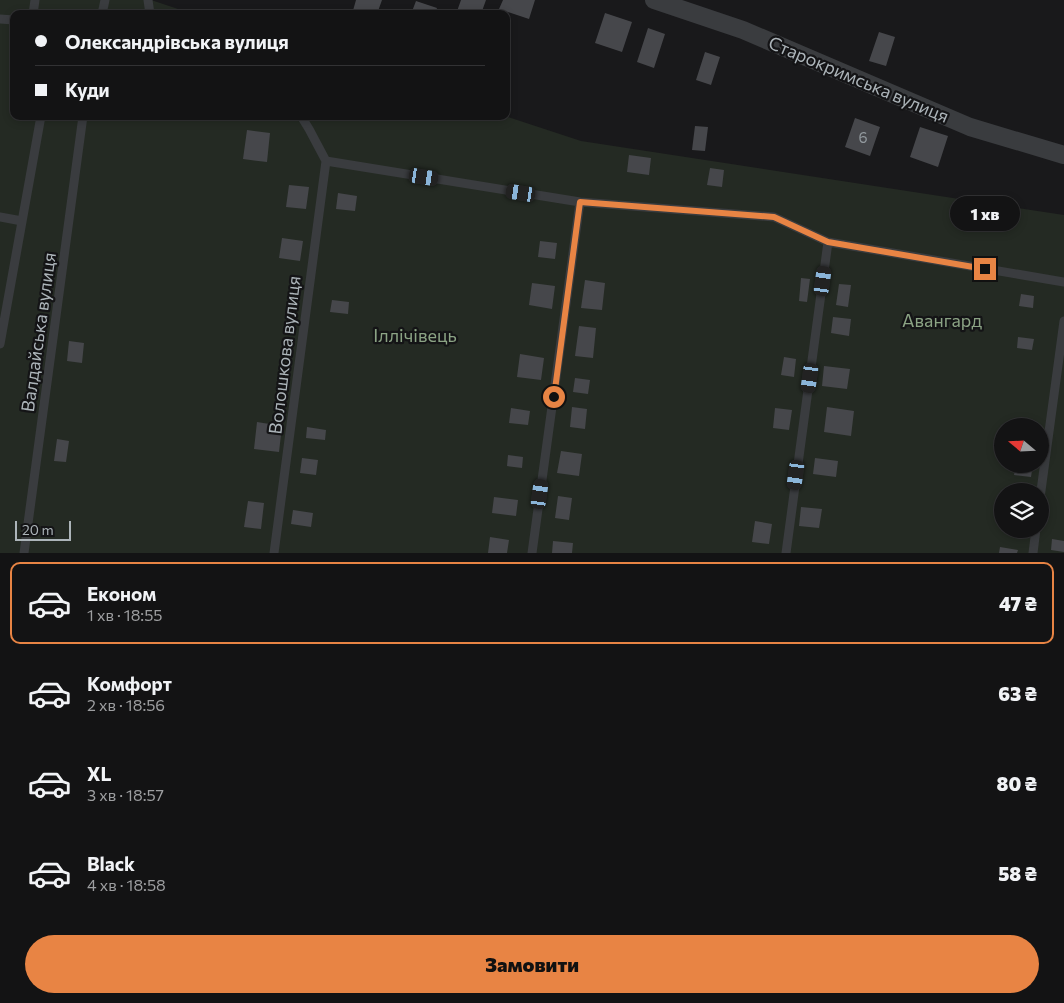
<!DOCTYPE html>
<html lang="uk">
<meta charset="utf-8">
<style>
:root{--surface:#131314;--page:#202022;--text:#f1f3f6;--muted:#9d9ea0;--line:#323234;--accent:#e88444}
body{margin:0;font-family:Commissioner,sans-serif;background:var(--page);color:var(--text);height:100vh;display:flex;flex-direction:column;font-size:19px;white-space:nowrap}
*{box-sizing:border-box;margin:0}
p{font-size:16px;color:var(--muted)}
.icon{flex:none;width:28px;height:28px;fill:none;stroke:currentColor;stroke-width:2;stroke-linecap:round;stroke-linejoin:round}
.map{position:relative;height:553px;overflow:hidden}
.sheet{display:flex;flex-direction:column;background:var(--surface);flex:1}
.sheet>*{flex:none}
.top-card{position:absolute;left:10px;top:10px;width:500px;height:110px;border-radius:10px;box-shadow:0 2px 8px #0003,0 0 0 1px var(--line);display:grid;align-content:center;height:110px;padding:0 25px;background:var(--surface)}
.needle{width:32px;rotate:289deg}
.buttons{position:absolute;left:994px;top:418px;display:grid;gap:10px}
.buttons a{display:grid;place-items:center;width:55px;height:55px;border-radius:50%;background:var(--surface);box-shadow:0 2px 8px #0003,0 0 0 1px var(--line);font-size:25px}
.scale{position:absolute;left:15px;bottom:12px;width:56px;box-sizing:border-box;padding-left:5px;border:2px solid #acb4b9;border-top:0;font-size:14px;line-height:18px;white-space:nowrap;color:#acb4b9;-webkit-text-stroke:4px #141416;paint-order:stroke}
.end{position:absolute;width:22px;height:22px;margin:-11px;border:6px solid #e88444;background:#111;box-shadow:0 0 0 2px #111}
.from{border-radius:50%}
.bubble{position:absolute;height:35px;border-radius:18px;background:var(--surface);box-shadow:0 2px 8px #0003,0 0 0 1px var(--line);font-size:16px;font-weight:800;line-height:35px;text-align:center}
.car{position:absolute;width:15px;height:30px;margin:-15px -8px;border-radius:6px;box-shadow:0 0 4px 1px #0007;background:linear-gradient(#222 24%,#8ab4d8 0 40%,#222 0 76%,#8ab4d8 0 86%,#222 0)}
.top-card b{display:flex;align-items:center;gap:18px;height:48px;font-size:19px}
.top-card b+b{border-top:1px solid var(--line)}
.top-card i{width:12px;height:12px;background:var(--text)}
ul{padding:9px 0 0;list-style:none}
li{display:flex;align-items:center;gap:15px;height:82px;margin:0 10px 8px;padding:0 15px;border:2px solid transparent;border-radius:10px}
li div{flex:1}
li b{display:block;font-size:19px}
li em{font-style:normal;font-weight:800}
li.current{border-color:var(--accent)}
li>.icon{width:45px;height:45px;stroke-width:1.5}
.primary-button{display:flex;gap:10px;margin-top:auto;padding:10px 25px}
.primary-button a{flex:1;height:58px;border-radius:30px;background:var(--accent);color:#111;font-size:20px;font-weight:800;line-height:58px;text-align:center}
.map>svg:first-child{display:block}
.green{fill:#242a23;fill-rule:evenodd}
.building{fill:#46474b}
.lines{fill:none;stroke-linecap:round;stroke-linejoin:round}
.lane{stroke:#3a3c3f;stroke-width:9}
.street{stroke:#3a3c3f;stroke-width:18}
.route{stroke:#e88444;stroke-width:6}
.labels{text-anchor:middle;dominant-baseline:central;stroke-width:4.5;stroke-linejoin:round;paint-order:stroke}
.number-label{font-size:15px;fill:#92999e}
.street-label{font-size:18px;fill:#acb4b9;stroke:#141416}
.park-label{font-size:18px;fill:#8ba384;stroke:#141416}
</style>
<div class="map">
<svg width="1064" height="553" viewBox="0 0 1064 553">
<rect width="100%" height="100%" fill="#19191b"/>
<path class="green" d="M0 0H151L193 14H14V116H505L581 141 1064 215V553H0ZM1002 426H1040V464H1002ZM1002 491H1040V529H1002Z"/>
<path class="building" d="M356 0H382L377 14H352Z
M461 0H486L481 14H456Z
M503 0H535L529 19 499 9Z
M416 1 437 8 435 14H411Z
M605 13 632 22 622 52 595 43Z
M648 28 665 34 654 68 637 62Z
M879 32 895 37 886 66 869 61Z
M705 52 720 57 711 85 696 80Z
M855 118 880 127 870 156 845 147Z
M695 126 708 127 705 151 692 150Z
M920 127 948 136 938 167 910 157Z
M247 130 270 133 267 162 243 159Z
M629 155 651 158 649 175 627 172Z
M710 168 724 170 722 187 707 185Z
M289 185 309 187 306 209 286 207Z
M338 193 357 196 355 211 336 209Z
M282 238 303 241 300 261 279 258Z
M540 241 557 243 555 259 538 257Z
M801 278 810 279 807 302 799 301Z
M585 280 605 283 602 310 581 308Z
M532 283 555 286 552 309 529 305Z
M839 284 851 285 848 307 836 305Z
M1021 294 1034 296 1033 308 1019 306Z
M332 300 349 302 348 314 330 312Z
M833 317 851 319 849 336 831 333Z
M579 326 596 328 593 358 575 356Z
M1018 337 1034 339 1032 350 1017 348Z
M69 341 84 343 82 363 67 361Z
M520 354 544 358 541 380 517 377Z
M784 357 796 359 794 377 781 375Z
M824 366 850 369 847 389 822 386Z
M575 378 590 380 588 394 573 392Z
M572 407 587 409 585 429 570 427Z
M827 407 854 411 851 436 824 432Z
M511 408 530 411 528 425 509 423Z
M775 408 792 410 789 430 773 428Z
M257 422 282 426 279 452 254 449Z
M307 427 326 430 325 440 306 438Z
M57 439 69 441 66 462 54 461Z
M561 451 582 454 579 476 557 473Z
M508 455 523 457 522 468 507 466Z
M302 458 318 460 316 475 300 473Z
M815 458 838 461 836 477 813 474Z
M1016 464H1033L1031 477 1014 475Z
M558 496 572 498 569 520 555 518Z
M494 497 518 500 516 516 492 513Z
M248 501 264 503 261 529 244 527Z
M801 507 822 509 819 528 799 526Z
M293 510 313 513 311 527 291 524Z
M755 521 772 524 769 544 752 542Z
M490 537 509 540 507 553H488Z
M1052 539 1064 541V552L1051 550Z
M553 541 573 543 572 553H552Z
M1000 547 1018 550 1017 553H999Z"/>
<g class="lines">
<path class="lane" d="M148 0 150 14
M33 14 35 0
M102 14 105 0
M0 19 14 20
M301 116 309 129 326 161
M326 161 580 202 774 217 828 242 1064 282
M0 217 22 221
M0 344 41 116
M1040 498 1064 321
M24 553 83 116
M274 553 326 161
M532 553 580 202
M786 553 828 242
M1033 553 1036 529"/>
<path class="street" d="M654 0 743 30 970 127 1064 155"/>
</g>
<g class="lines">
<path class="route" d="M554 397 580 202 774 217 828 242 985 269"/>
</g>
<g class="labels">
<g class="number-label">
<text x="863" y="137">6</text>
</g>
<g class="street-label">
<text transform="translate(859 79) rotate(23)">Старокримська вулиця</text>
<text transform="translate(38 332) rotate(-82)">Валдайська вулиця</text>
<text transform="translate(284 355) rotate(-83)">Волошкова вулиця</text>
</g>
<g class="park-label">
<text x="942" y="320">Авангард</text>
<text x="415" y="335">Іллічівець</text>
</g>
</g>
</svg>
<div class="buttons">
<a><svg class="needle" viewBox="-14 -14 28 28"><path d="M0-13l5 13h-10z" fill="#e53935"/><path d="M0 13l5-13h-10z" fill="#9d9ea0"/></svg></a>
<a><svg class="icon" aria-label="layers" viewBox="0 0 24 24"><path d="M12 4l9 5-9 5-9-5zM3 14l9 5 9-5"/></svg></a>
</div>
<div class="scale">20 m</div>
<i class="end from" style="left:554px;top:397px"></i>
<i class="end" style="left:985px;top:269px"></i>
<div class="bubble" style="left:950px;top:196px;width:70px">1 хв</div>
<i class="car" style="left:424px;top:177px;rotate:99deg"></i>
<i class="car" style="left:521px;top:193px;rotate:279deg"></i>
<i class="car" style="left:823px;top:281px;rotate:8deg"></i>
<i class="car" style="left:810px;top:378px;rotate:188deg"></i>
<i class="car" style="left:796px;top:475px;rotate:188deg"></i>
<i class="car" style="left:540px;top:494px;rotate:8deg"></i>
<div class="top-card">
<b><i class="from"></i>Олександрівська вулиця</b>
<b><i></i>Куди</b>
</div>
</div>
<section class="sheet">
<ul>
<li class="current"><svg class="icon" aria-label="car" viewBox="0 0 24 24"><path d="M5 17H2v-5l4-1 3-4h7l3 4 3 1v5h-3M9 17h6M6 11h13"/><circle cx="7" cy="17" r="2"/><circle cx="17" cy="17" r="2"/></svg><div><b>Економ</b><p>1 хв · 18:55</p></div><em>47 ₴</em></li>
<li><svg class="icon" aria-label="car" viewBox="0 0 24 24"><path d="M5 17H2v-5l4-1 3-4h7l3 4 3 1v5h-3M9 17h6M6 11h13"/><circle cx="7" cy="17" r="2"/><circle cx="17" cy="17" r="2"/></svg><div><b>Комфорт</b><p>2 хв · 18:56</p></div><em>63 ₴</em></li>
<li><svg class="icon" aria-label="car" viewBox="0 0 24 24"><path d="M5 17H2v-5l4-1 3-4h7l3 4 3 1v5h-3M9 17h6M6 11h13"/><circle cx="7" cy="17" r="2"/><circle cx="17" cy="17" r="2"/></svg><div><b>XL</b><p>3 хв · 18:57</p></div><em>80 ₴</em></li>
<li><svg class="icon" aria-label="car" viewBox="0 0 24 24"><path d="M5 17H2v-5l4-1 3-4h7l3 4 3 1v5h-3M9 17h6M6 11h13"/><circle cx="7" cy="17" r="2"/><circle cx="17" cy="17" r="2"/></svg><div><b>Black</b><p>4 хв · 18:58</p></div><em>58 ₴</em></li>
</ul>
<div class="primary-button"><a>Замовити</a></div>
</section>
